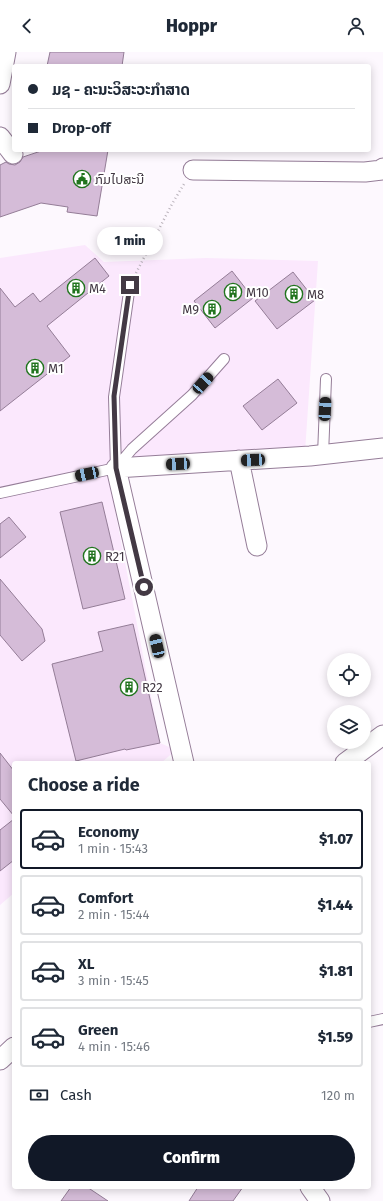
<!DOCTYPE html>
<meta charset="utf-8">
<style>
:root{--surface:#fff;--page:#f6f6f7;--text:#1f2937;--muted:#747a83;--line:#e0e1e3;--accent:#111827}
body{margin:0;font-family:"Fira Sans","Noto Sans Lao",sans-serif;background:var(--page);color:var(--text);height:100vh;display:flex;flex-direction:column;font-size:15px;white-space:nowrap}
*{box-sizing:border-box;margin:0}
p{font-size:13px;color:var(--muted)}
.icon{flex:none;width:22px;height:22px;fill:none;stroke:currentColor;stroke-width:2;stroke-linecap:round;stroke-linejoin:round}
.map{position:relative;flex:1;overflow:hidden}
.drawer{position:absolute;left:12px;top:709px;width:359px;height:428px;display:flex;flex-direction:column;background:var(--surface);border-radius:4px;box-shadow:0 2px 10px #0003}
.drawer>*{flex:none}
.banner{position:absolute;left:12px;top:12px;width:359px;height:88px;border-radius:4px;box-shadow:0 2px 10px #0003;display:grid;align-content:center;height:88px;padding:0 16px;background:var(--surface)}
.controls{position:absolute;left:327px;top:601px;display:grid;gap:8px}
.controls a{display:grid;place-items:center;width:44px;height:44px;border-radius:50%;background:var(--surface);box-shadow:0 2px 10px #0003;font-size:20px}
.end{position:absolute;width:18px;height:18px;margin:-9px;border:5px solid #433944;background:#fff;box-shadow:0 0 0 2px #fff}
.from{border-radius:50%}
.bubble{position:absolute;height:28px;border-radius:14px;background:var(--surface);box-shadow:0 2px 10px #0003;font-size:13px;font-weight:800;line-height:28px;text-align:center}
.car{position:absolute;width:12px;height:24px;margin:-12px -6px;border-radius:5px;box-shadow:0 0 3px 1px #0007;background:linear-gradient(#222 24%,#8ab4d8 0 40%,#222 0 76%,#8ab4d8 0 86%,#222 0)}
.banner b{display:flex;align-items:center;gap:14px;height:38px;font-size:15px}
.banner b+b{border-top:1px solid var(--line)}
.banner i{width:10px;height:10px;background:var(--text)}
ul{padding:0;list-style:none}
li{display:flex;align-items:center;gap:12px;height:60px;margin:0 8px 6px;padding:0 8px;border:2px solid var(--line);border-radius:4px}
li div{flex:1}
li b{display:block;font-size:15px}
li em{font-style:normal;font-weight:800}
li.current{border-color:var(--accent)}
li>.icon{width:36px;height:36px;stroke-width:1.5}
h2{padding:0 16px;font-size:18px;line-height:48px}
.pay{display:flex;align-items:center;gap:10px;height:44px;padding:0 16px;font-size:15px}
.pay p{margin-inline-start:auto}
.primary-button{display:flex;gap:8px;margin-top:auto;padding:8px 16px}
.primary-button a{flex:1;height:46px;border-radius:24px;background:var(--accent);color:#fff;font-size:16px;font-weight:800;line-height:46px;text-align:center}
header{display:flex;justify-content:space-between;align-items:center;height:52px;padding:0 16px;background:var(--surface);font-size:18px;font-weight:800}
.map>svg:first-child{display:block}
.built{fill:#fbe8fd}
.building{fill:#d5bcd8;stroke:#947d97}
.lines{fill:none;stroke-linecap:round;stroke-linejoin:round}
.service-casing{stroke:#957d98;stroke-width:12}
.minor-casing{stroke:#957d98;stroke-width:21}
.path{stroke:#b8b1b9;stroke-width:2.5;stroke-dasharray:1 3;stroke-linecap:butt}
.service{stroke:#fff;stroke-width:10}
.minor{stroke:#fff;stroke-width:19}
.route{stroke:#433944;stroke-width:5}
.labels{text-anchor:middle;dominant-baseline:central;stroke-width:4;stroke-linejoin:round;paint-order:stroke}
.poi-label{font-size:13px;fill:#433944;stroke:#fff;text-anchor:start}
</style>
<header><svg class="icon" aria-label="back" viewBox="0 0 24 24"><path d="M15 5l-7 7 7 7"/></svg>Hoppr<svg class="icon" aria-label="person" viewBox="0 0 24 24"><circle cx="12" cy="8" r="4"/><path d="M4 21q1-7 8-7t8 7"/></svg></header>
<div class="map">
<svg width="383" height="1149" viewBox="0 0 383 1149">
<rect width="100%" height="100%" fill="#fdf8fe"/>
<path class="built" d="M85 193 104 210 206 206 318 209 305 400 106 412 160 691 176 698 161 711H14V841L0 853V206Z"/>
<path class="building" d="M50 0H124L122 14H47Z
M44 98H108L97 164 67 160 68 155 41 151 0 165V113L6 110 9 112 15 113 20 110 23 105Z
M95 206 109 224 47 274 70 304 0 359V236L15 255 33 241 40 250Z
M232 219 253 246 215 276 194 249Z
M293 220 315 248 277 277 255 249Z
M278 327 297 351 262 378 243 354Z
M102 450 125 547 83 557 60 460Z
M9 465 26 485 0 506V472Z
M0 527 42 577 45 589 22 609 0 583Z
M133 572 160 691 126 698 125 697 76 709 52 612 103 599 98 580Z
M0 701 14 719V764L0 747Z
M14 767V808L0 819V778Z
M71 1135H87L108 1149H61Z
M198 1135H243L233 1149H189Z"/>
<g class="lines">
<defs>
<path id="service" d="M323 403 326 327
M116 416 114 345 130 233
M0 441 116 416 132 397 192 343 224 307
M369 970 383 967"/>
<path id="minor" d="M0 32 6 0
M0 85 13 102
M193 118 365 120 382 118 383 116
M239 408 257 494
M184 711 116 416 310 404 383 396
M345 711 383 683
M0 1008 14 995
M310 1135 320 1149"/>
</defs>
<use href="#service" class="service-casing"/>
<use href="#minor" class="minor-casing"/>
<path class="path" d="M136 221 172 152 184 132"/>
<use href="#service" class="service"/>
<use href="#minor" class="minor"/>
</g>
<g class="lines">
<path class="route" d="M130 233 114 344 116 416 144 535"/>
</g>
<defs>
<symbol id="civic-ring" viewBox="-11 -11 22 22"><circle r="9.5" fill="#fff" stroke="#21741e" stroke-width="1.5"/><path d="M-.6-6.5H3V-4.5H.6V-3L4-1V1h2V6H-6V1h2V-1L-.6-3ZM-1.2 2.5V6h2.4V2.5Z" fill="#21741e"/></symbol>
<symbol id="building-ring" viewBox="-11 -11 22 22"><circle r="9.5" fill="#fff" stroke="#21741e" stroke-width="1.5"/><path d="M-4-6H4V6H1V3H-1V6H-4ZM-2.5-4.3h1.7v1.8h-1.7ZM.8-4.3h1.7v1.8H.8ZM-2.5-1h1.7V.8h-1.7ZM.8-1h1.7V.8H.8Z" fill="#21741e"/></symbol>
</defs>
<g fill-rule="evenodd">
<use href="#civic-ring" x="72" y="117" width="20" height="20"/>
<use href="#building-ring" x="66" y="226" width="20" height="20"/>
<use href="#building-ring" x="223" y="230" width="20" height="20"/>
<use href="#building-ring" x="284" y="232" width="20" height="20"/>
<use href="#building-ring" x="202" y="247" width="20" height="20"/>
<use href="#building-ring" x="25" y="306" width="20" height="20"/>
<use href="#building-ring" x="82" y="494" width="20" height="20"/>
<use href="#building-ring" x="119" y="625" width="20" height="20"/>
</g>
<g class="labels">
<g class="poi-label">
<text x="95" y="127">ກົມໄປສະນີ</text>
<text x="89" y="236">M4</text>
<text x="246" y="240">M10</text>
<text x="307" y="242">M8</text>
<text x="199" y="257" text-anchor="end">M9</text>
<text x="48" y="316">M1</text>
<text x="105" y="504">R21</text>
<text x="142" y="635">R22</text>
</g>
</g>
</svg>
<div class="controls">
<a><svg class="icon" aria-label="locate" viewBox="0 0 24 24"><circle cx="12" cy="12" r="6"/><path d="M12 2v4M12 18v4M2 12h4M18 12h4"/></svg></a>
<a><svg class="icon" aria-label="layers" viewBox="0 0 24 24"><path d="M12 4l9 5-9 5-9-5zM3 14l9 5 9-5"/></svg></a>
</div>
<i class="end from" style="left:144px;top:535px"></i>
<i class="end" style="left:130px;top:233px"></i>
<div class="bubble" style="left:97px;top:175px;width:66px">1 min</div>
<i class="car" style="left:203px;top:331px;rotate:42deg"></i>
<i class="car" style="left:325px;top:357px;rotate:3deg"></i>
<i class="car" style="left:253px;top:408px;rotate:267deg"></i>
<i class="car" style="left:178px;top:412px;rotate:267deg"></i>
<i class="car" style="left:87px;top:422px;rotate:258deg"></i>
<i class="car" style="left:157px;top:594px;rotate:347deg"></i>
<div class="banner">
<b><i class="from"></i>ມຊ - ຄະນະວິສະວະກຳສາດ</b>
<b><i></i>Drop-off</b>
</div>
<section class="drawer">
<h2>Choose a ride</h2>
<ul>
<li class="current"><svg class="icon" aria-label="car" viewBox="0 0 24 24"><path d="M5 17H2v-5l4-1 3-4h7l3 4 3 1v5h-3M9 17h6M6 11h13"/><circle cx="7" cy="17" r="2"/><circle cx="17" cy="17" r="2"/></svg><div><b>Economy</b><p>1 min · 15:43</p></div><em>$1.07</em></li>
<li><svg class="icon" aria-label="car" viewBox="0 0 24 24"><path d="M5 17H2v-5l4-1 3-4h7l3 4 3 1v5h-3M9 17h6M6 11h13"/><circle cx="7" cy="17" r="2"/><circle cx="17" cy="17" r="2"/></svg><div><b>Comfort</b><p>2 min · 15:44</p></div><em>$1.44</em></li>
<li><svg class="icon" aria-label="car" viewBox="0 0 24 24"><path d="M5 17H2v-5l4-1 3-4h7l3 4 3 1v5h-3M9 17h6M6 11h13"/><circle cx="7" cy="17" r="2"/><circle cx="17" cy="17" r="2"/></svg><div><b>XL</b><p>3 min · 15:45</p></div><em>$1.81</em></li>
<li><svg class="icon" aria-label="car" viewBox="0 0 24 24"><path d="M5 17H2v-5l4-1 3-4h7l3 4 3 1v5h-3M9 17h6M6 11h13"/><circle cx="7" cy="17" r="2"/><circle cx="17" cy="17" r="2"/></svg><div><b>Green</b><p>4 min · 15:46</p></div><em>$1.59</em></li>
</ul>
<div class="pay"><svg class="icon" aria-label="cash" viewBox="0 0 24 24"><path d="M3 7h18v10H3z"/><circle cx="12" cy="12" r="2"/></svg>Cash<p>120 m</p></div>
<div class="primary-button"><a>Confirm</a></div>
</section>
</div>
